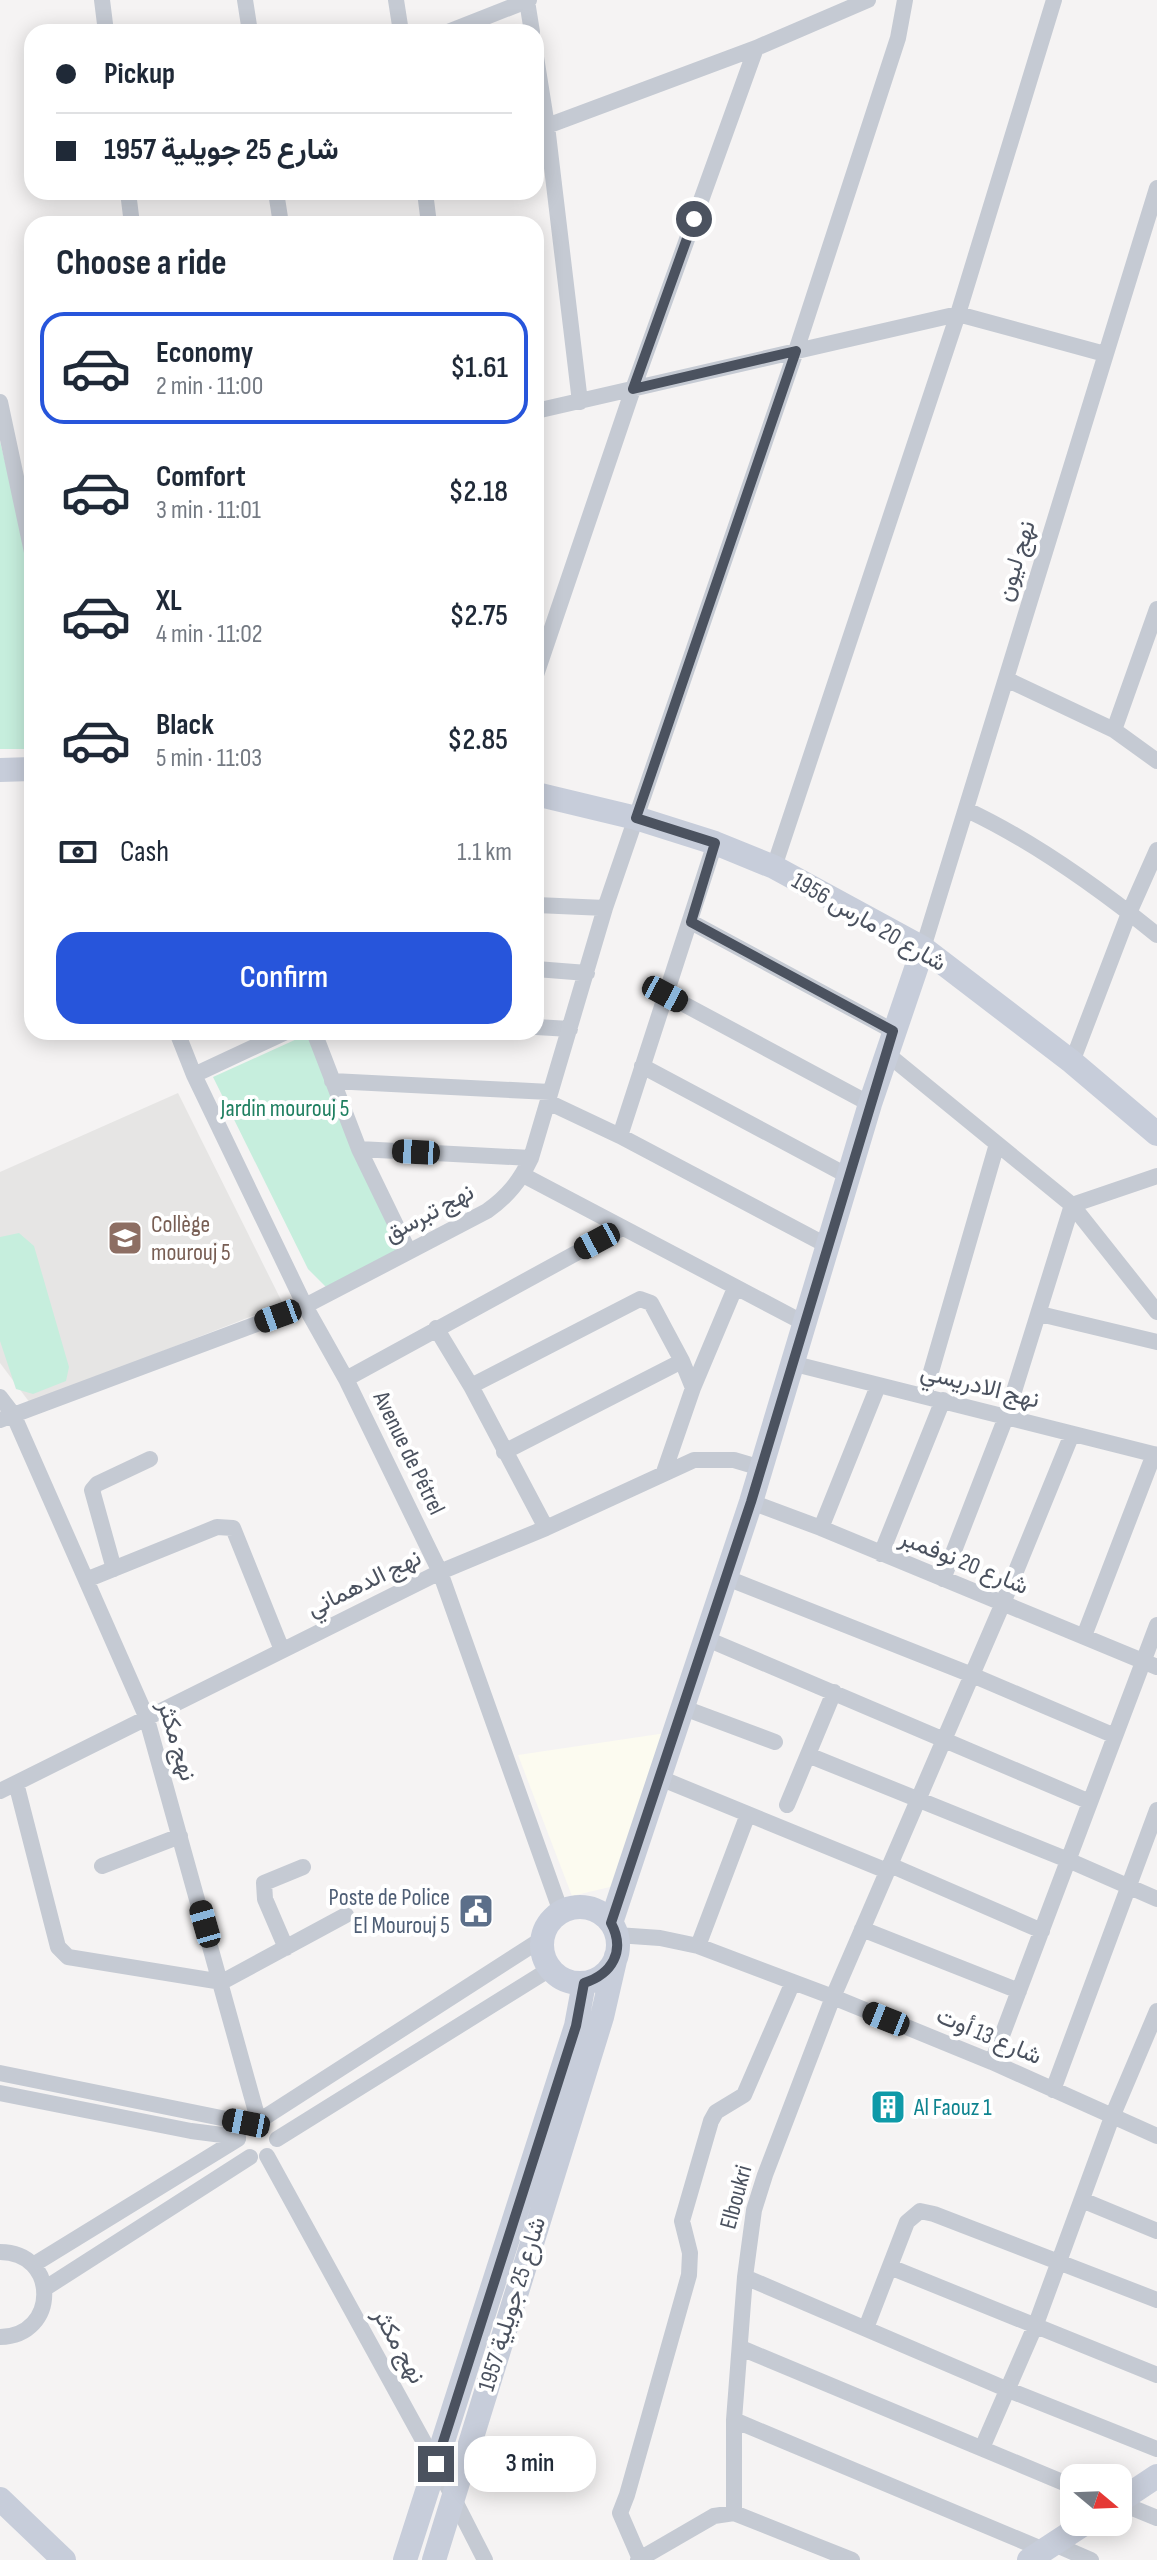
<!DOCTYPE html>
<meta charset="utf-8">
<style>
:root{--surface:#fff;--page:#f6f6f7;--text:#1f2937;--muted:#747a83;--line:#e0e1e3;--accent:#2755db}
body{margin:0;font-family:"Sofia Sans Condensed",Vazirmatn,sans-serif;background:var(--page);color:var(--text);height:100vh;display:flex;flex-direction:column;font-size:30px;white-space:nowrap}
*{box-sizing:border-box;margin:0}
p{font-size:26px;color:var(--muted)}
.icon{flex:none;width:44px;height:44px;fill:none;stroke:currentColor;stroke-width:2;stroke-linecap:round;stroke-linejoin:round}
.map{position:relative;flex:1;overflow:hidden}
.side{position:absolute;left:24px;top:216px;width:520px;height:824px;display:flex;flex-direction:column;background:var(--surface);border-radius:24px;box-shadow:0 4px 20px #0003}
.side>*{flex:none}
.hud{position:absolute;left:24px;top:24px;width:520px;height:176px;border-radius:24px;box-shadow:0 4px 20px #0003;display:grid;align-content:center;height:176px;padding:0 32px;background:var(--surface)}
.needle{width:52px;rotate:109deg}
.buttons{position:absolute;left:1060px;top:2464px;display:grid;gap:16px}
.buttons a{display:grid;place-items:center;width:72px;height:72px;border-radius:16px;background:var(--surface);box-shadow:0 4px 20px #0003;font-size:40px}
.end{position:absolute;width:36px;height:36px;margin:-18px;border:10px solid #4b525f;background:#fff;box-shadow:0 0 0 4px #fff}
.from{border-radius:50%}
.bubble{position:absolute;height:56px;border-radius:24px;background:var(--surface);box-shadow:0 4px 20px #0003;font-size:26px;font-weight:600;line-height:56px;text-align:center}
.car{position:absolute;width:24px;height:48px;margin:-24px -12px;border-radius:10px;box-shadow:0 0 6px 2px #0007;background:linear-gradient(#222 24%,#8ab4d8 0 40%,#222 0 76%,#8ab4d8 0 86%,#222 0)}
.hud b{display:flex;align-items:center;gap:28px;height:76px;font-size:30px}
.hud b+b{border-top:2px solid var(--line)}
.hud i{width:20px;height:20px;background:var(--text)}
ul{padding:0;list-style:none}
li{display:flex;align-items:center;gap:24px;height:112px;margin:0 16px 12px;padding:0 16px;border:4px solid transparent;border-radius:24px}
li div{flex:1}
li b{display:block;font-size:30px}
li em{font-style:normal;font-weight:600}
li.current{border-color:var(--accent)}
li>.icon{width:72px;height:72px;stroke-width:1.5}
h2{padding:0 32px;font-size:36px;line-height:96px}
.pay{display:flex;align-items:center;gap:20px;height:88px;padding:0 32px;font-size:30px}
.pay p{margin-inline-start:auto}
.cta{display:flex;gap:16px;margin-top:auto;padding:16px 32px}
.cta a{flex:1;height:92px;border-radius:24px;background:var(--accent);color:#fff;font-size:32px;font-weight:600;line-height:92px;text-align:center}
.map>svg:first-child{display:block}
.commercial{fill:#fcfbf0}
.education{fill:#e6e5e4}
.green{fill:#c6eedd}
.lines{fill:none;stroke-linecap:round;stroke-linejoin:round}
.street{stroke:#c5cad3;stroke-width:16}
.secondary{stroke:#c7cdda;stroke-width:24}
.route{stroke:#4b525f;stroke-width:10}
.labels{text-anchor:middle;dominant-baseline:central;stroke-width:8;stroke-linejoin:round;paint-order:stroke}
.street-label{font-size:24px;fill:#4b525f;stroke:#fff}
.park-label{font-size:24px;fill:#1e7f60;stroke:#fff}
.education-label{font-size:24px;fill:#785e54;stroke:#fff;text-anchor:start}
.service-label{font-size:24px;fill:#4e5e75;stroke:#fff;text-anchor:end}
.culture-label{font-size:24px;fill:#0d838f;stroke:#fff;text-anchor:start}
</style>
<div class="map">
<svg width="1157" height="2560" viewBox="0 0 1157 2560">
<rect width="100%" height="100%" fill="#f5f3f3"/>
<path class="commercial" d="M666 1733 614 1886 572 1896 518 1755Z"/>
<path class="education" d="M178 1093 283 1304 30 1403 0 1363V1172Z"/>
<path class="green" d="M0 441 32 572V749H0Z
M310 1033 401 1252 330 1291 308 1269 213 1077Z
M19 1233 34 1246 69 1367 66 1381 33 1394 16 1389 0 1341V1237Z"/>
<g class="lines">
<path class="street" d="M102 0 106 32
M245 0 250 32
M396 0 401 32
M527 1 532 32
M448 32 529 0
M536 57 547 126 580 402
M547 126 756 48 868 0
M128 192 132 224
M276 192 281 224
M425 192 429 224
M0 402 32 552
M536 411 958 314 1105 354
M536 675 633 389 756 48
M1006 679 1114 730 1157 761
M1114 730 1157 609
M967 810C1033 841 1100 889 1157 935
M774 867 958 314 1054 0
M536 905 605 908
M691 922 893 1031
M923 948 1157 188
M536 969 587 973
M665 994 870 1104
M536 1027 570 1029
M177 1032 194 1075 305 1306 346 1379 440 1572 561 1912
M314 1032 359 1149 408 1250
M886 1053 1072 1205 1157 1312
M1072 1062 1129 913 1157 850
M642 1066 850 1177
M194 1075 286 1032
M332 1081 550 1092
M548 1102 620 1136 828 1246
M620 1136 715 843
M359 1149 531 1158
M523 1175 804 1323
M1040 1314 1157 1342
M436 1328 471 1386 546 1528
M791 1363 1157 1455
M346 1379 622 1228
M471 1386 640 1299 651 1303 682 1361 693 1388
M924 1396 997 1144
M0 1397 13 1414 146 1716 258 2119
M0 1420 305 1306 487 1211C508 1196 520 1181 531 1158L605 908 796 351 898 38 905 0
M504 1452 682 1361
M664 1472 693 1388 735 1288
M751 1502 821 1528 1157 1667
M821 1528 878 1386
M881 1554 943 1400
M114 1569 92 1490 97 1484 150 1459
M727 1578 972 1675 1115 1736
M943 1579 1006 1417 1072 1205 1157 1176
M86 1580 217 1527 233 1528 282 1650
M1084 1636 1154 1454
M707 1639 1090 1802
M684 1708 775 1742
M808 1755 1068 1860 1157 1899
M660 1778 887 1871
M16 1783 58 1947 68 1957 222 1982 346 1915
M0 1791 440 1572 546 1528 694 1460H734L761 1468
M787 1805 834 1692
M890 1865 1042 1931
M102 1866 180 1836
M862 1929 1019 1991
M617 1935 660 1938 698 1946 833 1997 992 2062 1157 2136
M698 1946 748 1814
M286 1948 265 1899 264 1883 303 1867
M992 2062 1157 1625
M0 2073 246 2123
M1053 2090 1157 1810
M0 2093 191 2131 238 2137
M262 2119 542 1939
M277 2139 550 1969
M267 2156 436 2464 485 2560
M1082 2200 1157 2231
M0 2252C59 2252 59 2336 0 2337
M33 2265 238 2139
M890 2267 1157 2375
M745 2277 1006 2389 1157 2449
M44 2289 250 2157
M866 2328 907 2222 920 2211 934 2214 1157 2300
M741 2348 1074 2487
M734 2420 1044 2550
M982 2448 1036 2324 1112 2117 1157 2011
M1118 2502 1157 2518
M734 2513V2420L745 2277 754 2210 765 2175 833 1997 1003 1603 1072 1434
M1054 2544 1091 2560
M640 2559 620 2513 627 2495 689 2275 690 2253 682 2221 711 2121 716 2112 744 2095 793 1982
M638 2560 714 2516 734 2513 852 2560"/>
<path class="secondary" d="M0 770 32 769
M536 794 636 818 715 843 774 867 923 948 1072 1062 1157 1134
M542 1945a38 38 0 1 1 76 0a38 38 0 1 1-76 0Z
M611 1923 751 1502 870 1104 923 948
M0 2499 64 2560
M1118 2502 1157 2476
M405 2560 576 2026 584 1983
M434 2560 602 2017 616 1956
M1029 2560 1087 2522"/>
</g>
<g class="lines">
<path class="route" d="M436 2464 576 2026 584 1983C612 1974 626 1951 611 1923L751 1502 893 1031 691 922 715 843 636 818 796 351 633 389 694 219"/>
</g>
<defs>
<symbol id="school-square" viewBox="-11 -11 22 22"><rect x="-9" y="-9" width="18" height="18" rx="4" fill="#8d6e63" stroke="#fff"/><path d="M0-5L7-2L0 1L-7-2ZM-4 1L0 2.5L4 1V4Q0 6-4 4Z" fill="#fff"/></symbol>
<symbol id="civic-square" viewBox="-11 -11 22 22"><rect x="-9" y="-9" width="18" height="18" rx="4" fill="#5c6f8a" stroke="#fff"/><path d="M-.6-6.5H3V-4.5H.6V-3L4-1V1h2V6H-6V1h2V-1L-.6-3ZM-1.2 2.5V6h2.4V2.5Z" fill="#fff"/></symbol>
<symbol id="building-square" viewBox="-11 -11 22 22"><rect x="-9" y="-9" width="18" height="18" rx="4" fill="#0f9aa8" stroke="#fff"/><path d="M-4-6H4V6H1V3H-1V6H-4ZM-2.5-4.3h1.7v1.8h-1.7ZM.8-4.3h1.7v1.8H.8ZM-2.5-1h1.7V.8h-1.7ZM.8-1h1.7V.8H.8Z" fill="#fff"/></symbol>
</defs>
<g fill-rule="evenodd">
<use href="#school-square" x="105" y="1218" width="40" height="40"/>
<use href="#civic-square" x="456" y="1891" width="40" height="40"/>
<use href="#building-square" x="868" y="2087" width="40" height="40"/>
</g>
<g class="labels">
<g class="street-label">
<text transform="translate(1016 561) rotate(-73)">نهج ليون</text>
<text transform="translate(869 922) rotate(30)">شارع 20 مارس 1956</text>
<text transform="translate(429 1213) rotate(-28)">نهج تبرسق</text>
<text transform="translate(980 1386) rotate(14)">نهج الادريسي</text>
<text transform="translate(409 1453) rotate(64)">Avenue de Pétrel</text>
<text transform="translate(964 1562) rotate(22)">شارع 20 نوفمبر</text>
<text transform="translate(364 1583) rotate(-26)">نهج الدهماني</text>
<text transform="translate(177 1741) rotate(73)">نهج مكثر</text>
<text transform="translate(989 2036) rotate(23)">شارع 13 أوت</text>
<text transform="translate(736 2197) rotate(-75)">Elboukri</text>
<text transform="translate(512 2304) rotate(-73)">شارع 25 جويلية 1957</text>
<text transform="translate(399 2346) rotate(61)">نهج مكثر</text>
</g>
<g class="park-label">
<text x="285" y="1108">Jardin mourouj 5</text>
</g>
<g class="education-label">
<text x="151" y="1224">Collège<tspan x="151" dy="28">mourouj 5</tspan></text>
</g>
<g class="service-label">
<text x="450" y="1897">Poste de Police<tspan x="450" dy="28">El Mourouj 5</tspan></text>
</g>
<g class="culture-label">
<text x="914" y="2107">Al Faouz 1</text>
</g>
</g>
</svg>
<div class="buttons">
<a><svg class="needle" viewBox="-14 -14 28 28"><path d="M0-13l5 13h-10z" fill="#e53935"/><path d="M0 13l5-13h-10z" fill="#747a83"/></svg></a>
</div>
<i class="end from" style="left:694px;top:219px"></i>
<i class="end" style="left:436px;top:2464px"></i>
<div class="bubble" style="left:464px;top:2436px;width:132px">3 min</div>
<i class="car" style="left:665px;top:994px;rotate:118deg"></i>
<i class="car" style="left:416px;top:1152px;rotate:273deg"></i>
<i class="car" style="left:597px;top:1241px;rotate:242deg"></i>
<i class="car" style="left:278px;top:1316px;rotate:250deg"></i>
<i class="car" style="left:205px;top:1924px;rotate:344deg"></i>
<i class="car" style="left:886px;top:2019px;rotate:292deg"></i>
<i class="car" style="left:246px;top:2123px;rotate:281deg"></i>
<div class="hud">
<b><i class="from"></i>Pickup</b>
<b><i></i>شارع 25 جويلية 1957</b>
</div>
<section class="side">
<h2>Choose a ride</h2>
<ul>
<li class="current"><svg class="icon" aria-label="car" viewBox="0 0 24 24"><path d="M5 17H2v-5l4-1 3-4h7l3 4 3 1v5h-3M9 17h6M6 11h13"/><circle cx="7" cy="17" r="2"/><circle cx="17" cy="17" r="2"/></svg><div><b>Economy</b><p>2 min · 11:00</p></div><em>$1.61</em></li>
<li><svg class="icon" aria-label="car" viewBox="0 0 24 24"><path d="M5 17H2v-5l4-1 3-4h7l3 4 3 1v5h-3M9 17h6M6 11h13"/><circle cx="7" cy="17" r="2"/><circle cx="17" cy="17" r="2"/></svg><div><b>Comfort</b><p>3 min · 11:01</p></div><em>$2.18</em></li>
<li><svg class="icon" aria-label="car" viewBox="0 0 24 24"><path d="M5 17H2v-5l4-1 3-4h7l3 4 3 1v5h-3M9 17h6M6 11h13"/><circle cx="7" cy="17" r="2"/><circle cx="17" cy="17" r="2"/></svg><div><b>XL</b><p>4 min · 11:02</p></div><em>$2.75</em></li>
<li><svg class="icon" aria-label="car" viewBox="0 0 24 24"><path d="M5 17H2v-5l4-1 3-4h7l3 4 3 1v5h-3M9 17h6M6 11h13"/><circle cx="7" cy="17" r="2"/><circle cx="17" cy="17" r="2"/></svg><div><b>Black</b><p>5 min · 11:03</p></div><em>$2.85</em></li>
</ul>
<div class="pay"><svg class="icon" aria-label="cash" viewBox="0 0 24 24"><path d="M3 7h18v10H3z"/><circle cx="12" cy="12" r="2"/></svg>Cash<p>1.1 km</p></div>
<div class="cta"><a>Confirm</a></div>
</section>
</div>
